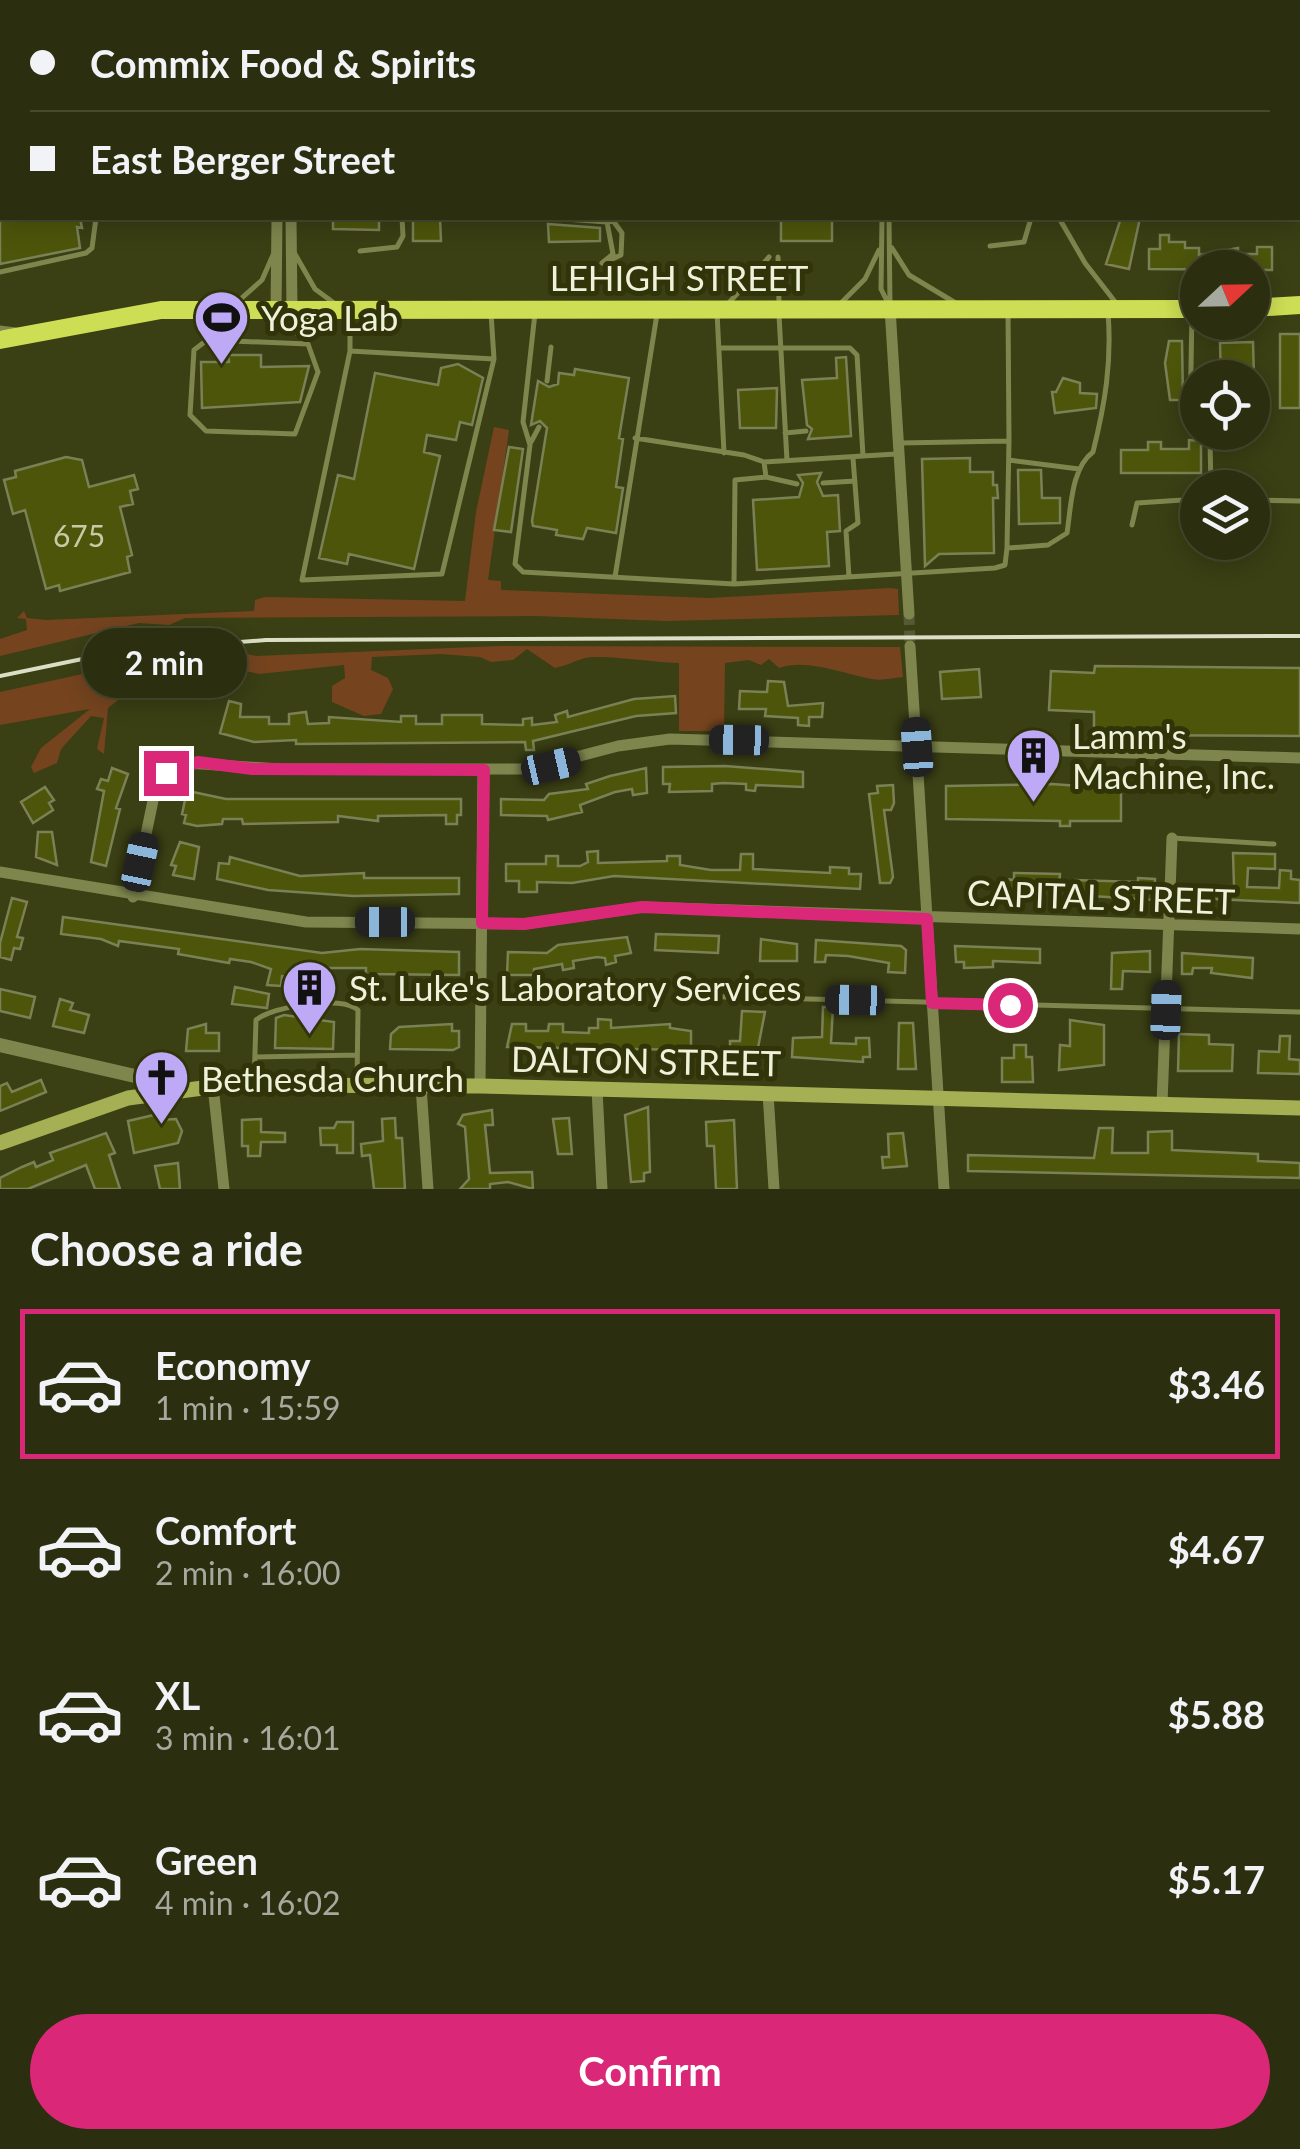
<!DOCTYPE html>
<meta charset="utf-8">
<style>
:root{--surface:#2c2f0f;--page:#343718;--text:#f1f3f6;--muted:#a6a99e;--line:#484a2f;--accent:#db2777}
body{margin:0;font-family:Lato,sans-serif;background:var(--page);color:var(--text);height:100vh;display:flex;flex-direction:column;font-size:38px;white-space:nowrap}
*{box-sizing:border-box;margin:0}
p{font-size:32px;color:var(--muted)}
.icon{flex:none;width:55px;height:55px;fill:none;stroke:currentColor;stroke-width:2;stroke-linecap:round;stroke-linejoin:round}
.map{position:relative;height:1189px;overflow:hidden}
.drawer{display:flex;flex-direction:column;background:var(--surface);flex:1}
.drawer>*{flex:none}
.hud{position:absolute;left:0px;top:0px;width:1300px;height:220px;box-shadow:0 5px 25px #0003,0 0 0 2px var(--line);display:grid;align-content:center;height:220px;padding:0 30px;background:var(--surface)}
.needle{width:65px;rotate:68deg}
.fabs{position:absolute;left:1180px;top:250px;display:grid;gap:20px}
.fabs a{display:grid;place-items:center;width:90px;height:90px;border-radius:50%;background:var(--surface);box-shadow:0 5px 25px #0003,0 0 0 2px var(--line);font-size:50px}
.end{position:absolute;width:45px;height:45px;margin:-22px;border:12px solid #db2777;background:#fff;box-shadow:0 0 0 5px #fff}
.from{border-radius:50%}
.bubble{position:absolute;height:70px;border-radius:35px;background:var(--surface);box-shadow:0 5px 25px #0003,0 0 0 2px var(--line);font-size:32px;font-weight:700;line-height:70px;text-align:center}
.car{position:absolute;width:30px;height:60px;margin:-30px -15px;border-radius:12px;box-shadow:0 0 8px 2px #0007;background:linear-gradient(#222 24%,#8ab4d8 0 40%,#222 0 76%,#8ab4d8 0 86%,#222 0)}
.hud b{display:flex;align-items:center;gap:35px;height:95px;font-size:38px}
.hud b+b{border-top:2px solid var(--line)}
.hud i{width:25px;height:25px;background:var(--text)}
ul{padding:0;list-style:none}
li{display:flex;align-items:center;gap:30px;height:150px;margin:0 20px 15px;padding:0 10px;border:5px solid transparent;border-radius:0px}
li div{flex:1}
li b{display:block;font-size:38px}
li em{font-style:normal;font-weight:700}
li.current{border-color:var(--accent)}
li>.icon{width:90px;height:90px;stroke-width:1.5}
h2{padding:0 30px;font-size:45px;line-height:120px}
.button{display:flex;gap:20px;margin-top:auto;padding:20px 30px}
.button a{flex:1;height:115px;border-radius:60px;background:var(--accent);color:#fff;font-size:40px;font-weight:700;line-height:115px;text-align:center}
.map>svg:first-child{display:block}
.green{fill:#75441f}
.building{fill:#4d550b;stroke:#7a8155;stroke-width:2.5}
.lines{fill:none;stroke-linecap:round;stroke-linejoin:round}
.minor-tunnel{stroke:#555a32;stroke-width:11;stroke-dasharray:11 5.5;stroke-linecap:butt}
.path{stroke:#7d825e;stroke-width:2.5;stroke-dasharray:8 5;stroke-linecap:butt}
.service{stroke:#7e864e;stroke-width:5}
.minor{stroke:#7e864e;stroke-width:11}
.tertiary{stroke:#7e864e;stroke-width:14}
.secondary{stroke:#a4b053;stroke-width:15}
.trunk{stroke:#cede54;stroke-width:18}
.rail{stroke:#dbdfc5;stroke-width:4}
.route{stroke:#db2777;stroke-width:12}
.labels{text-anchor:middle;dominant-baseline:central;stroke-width:10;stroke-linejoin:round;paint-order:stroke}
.number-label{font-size:30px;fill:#c6cba6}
.street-label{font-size:35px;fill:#eef2da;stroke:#303408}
.poi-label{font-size:35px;fill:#eef2da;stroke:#303408;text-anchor:start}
</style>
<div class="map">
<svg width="1300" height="1189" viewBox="0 0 1300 1189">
<rect width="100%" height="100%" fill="#3a3f14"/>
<path class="green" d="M494 427 509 430 488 580 501 581V590L709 598 890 588 898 589 899 615 666 621 536 616 185 618 169 625 139 623 0 656V639L27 630 26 619 17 618 24 611 27 618 46 620 254 611 255 600 265 597 465 601 476 512Z
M499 646 900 647 903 677C893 678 881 681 872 679 843 674 807 658 779 668L769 659 761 665 749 660 725 663 724 731H679V663C660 663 601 654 585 658 574 661 566 666 555 668L527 649 513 660 491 662 480 657 441 654 372 657 371 670 388 678 393 689 381 714 364 716 332 702V686L345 678 344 665 259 674 231 668 223 677 209 680 203 669 127 693 108 708 104 754 97 749 104 718 91 716 61 749 57 763 34 773 31 767 41 748 90 709 0 725V692L119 666 239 652 256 656Z"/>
<path class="building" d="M0 218H80L82 228 77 227 80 248 0 264Z
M333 218H379V230L333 229Z
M413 218H440L441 241H413Z
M781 218H832V241H781Z
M1121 218H1140L1129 269 1106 264Z
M548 224 600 228V241L549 242Z
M1160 235H1169V242H1185V248H1199V255L1238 248V254H1257V247H1272V270L1149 269V249H1160Z
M1280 334H1300V408H1280Z
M1169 341H1182L1183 400H1170L1165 363Z
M1253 342 1254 378H1221L1220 343Z
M228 355H261V367L309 366 300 402 202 408 201 362H229Z
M846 357 851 436 808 439 812 429 807 425 802 380 837 378 836 358Z
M458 364 483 378 472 425 460 422 456 440 427 435 424 452 440 456 414 569 349 554 347 564 319 558 338 475 354 479 375 373 438 385 441 368Z
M575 369 629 378 619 438 623 439 616 487 623 488 616 533 587 528 583 539 556 535 557 530 533 526 532 521 547 428 540 421 531 425 538 381 549 387 558 384 559 373 574 375Z
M1063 378 1080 383V393L1097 394 1096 408 1055 413 1052 392H1056Z
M777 388 776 428H740L738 390Z
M1189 440 1201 441V473H1121V450H1148V442H1161V449H1189Z
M509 447 523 449 511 532 494 530Z
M66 457 82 460 89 487 134 475 138 489 130 491 133 504 120 507 132 555 127 557 130 572 60 591 59 585 46 589 25 510 13 514 4 480 16 477 15 471Z
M970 458V472H993V485H997L998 498H993L994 553 939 554 925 566 922 459Z
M1018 470H1041L1042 498H1060V523L1019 524Z
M821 473 817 482 823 496 838 495 840 531 827 532 829 566 757 570 753 500 799 497 803 483 798 475Z
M1095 666 1300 668V736L1094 735V712L1049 710 1051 671 1094 673Z
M979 669 981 697 942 699 940 672Z
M768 681 784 682 788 706 823 703 822 717H809V726L798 725V718L765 716 766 709H739L740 691 767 692Z
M675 696 676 713 636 716 533 741 534 750H526L525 742 296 744V740L254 742 220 733 229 701 241 704 240 717H269V724H289V714L306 712 308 724 329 723V717L401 722V716H416V724H442V715H482V724L523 725V719L532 718V725L557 722 555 715 567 711 568 717 634 699Z
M725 766 803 772V787L756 785 755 791 746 790V784L723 783 712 784V791L669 792 670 784H663V767Z
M112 768 128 774 116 808 120 809 106 866 91 862 104 791 97 789 101 779 108 781Z
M646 768 647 793 633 795 632 789 615 792 580 805 582 812 548 820 547 816 501 815V799L544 800 549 794 588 789 586 784 610 776Z
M1052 784 1121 789V821H1070V826H1060V821L946 819V786Z
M893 785 894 803 891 810H884L893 877 890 883H880L869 794 878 793 877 786Z
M45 787 54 800 49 803 53 810 33 823 21 802Z
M193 792 226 799H461V815H457V824H446V815L378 816V821L338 816V822L243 824 242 819H223L222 824 197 826 184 823 186 815 182 814 185 800Z
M38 832H52L57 865 36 857Z
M180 842 199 847 194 879 173 875 176 866 171 865Z
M598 851V863L667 861V856H680V865L711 870H740L741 854H753V869L830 873V867L849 868V874H861L860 889 614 876 572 883 537 882V892H519V881H506V864H546V856H558V866H580L588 862 587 852Z
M1233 853 1275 854V869L1248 868 1247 887 1279 888 1280 870 1291 871V879L1300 880V903L1192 898V886H1234Z
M230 857 300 876 364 873V878H459V894L353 896 268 890 217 879 219 863 229 864Z
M1014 873 1060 874 1059 887 1046 890 1045 895 1005 894 1006 879 1014 880Z
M1138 878 1155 879V900L1075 895V880L1138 882Z
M12 898 27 902 17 937 23 938 20 949 14 948 11 960 0 957V943Z
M63 917 322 953 360 949 459 952V975L366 974V968H312V975L292 973V977L282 976 281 986 267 985 271 969 251 962 230 959 229 963 178 954 179 949 119 941 118 946 101 939 61 934Z
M656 934 719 936 718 953 655 950Z
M627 937 631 953 615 956 616 962 606 965 605 958 597 957 573 961 574 968 563 970 562 964 534 969V975H507L508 952 547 953 558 945Z
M761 939 797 944V961H760Z
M816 940 901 946 906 950 905 973 888 972 889 963 848 956 826 955 825 962H815Z
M955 946 1040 949V963L993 961V967L964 968V962H956Z
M1150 951V972L1123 971 1122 989H1111L1112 953Z
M1182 953 1253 958 1252 978 1211 973 1212 968H1193L1192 974H1182Z
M235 987 269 994 267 1008 232 1004Z
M0 989 35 997 30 1018 0 1011Z
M60 999 73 1003 70 1010 89 1015 84 1033 53 1026Z
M823 1007H833L831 1043 856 1044V1038H869L870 1057H863V1062L792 1057 793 1038 822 1037Z
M742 1011 765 1012 756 1058 730 1053V1041H740Z
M284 1015 334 1022 333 1049 275 1048 276 1018Z
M598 1019 611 1020V1028L670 1024V1028L691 1031V1050L507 1047 512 1024H526V1031H548L549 1024H563V1032L589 1033V1028H598Z
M1070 1020 1104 1025V1065L1059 1070 1060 1045 1070 1046Z
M899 1023H913L916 1069H898Z
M206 1024V1033H219V1051H186L188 1029Z
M452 1024V1031H459V1047L453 1050 390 1049 391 1034 399 1027Z
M1179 1034 1209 1035V1044L1233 1045 1232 1071H1178Z
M1280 1036H1290L1289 1059 1300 1060V1074L1258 1073 1259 1051 1279 1052Z
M1014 1045H1026V1057H1032L1033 1082H1002V1058H1014Z
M41 1080 46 1092 0 1111V1086L7 1083 12 1092Z
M648 1107 650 1172 644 1173V1181L631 1182 625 1115Z
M492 1110 493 1125H485L490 1173 532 1172 533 1189 508 1182 490 1184V1189H460L469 1179 465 1127 458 1124 463 1115Z
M158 1114 159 1120 176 1119 182 1131 178 1143 134 1153 128 1121Z
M395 1118 396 1138H402L405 1189H374L370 1155 362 1156 361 1144 383 1141 382 1119Z
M569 1118 572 1154H558L553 1119Z
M261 1119V1132L285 1133V1142H261L260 1156H248V1146H242V1120Z
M734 1120 737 1189H716L714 1146H707L706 1122Z
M337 1122H353V1153H337V1145H321L320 1128H334Z
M1099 1128H1113L1112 1153H1148V1132L1172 1131V1150L1258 1154V1161L1300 1163V1178L968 1171V1155L1094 1158Z
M106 1133 115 1153 109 1155 120 1189H95L86 1165 28 1189H0V1178L22 1167 34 1162 36 1167 53 1160 50 1153Z
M903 1133 907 1166 883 1168 882 1157H889L888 1134Z
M178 1163 180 1189H160L155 1166Z"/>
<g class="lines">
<path class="minor-tunnel" d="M909 614 910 646"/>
<path class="path" d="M1298 34H1300"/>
<path class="service" d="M0 118 2 120
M0 190H2
M551 218 607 222 613 254 602 263
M882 218 881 289 889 305
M889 218 890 305
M1059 218 1085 263 1116 303
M604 220 614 222 622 233 621 255 610 260
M990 246 1024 242 1031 218
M892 248 909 275 954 302
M360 251 397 247 403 236 402 218
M295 254 315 289 334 303
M778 257 779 304
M0 272 86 253 92 248 96 218
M235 304 262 280 273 255
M728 304 769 257
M839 305 865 279 879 250
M1192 311 1190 422 1198 430
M717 312 724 453
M205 313 207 340
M535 313 523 422 530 445 515 564 523 572 734 584 995 568 1005 565 1007 548 1009 441
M350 314V351L302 580 442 574 494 359 491 313
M292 315 291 328 308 344 318 372 295 434 206 431 190 415 194 350 207 340 308 344
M779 315 787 461
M0 328 16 330
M719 348H850L857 355 863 456
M350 351 494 359
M547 381 551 347
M1201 432 1210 441 1211 488
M785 433 806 431
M635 438 744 455 764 462 896 454
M531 442 539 427
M900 443 1009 441 1008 311
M1009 460 1079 469
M766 477 797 484
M823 483 855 481
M1252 500 1300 501
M1132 525 1137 503 1198 499
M1008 548 1048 545 1067 533C1071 508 1071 468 1093 452 1105 404 1112 362 1108 312
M615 577 657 314
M849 577 846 531 858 523 853 458
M734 584 735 480 766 477 764 462
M1172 838 1274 844
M691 996 1300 1012
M255 1057 357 1055
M254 1084 256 1020C273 1006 342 995 358 1010L357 1082"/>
<path class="minor" d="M0 68 2 71
M1298 118H1300
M1298 204H1300
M291 218 292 311
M890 308 909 614
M276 310 277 218
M910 646 944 1189
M0 872 306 922 524 924 642 907 1300 929
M133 897 155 791 167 773 186 763 280 769H530L618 746 670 739 1300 758
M213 1086 224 1189
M421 1086 428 1189
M480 1086 483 770
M597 1089 602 1189
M768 1093 774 1189
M1162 1104 1172 838"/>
<path class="tertiary" d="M0 1045 183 1087"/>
<path class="secondary" d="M0 1143 128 1098 225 1085 480 1086 1300 1108"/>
<path class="trunk" d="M1252 308 1300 305
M0 340 161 310 1198 309"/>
<path class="rail" d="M0 676 121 651 266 640 1300 636"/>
</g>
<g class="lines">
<path class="route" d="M166 773 198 762 252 769 484 770 482 923 524 924 642 907 927 919 932 1003 1010 1005"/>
</g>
<defs>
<symbol id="stadium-pin" viewBox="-11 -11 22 30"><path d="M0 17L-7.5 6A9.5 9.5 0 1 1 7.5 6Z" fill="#bda9f5" stroke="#303408"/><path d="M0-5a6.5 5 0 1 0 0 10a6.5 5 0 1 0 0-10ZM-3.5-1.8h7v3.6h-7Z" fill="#111"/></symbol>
<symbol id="building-pin" viewBox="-11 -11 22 30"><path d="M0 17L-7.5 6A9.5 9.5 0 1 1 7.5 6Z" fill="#bda9f5" stroke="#303408"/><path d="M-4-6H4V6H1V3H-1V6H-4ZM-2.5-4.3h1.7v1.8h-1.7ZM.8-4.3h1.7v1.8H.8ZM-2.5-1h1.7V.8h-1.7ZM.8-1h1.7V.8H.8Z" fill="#111"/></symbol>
<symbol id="church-pin" viewBox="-11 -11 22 30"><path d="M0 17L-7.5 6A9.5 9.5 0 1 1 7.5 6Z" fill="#bda9f5" stroke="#303408"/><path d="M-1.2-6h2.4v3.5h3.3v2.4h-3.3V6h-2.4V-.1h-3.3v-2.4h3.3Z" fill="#111"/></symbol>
</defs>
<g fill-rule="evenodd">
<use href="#stadium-pin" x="190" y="286" width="63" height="86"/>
<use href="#building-pin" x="1002" y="724" width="63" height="86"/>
<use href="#building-pin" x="278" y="956" width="63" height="86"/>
<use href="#church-pin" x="130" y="1046" width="63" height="86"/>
</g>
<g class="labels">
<g class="number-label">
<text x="79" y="535">675</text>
</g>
<g class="street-label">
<text x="679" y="277">LEHIGH STREET</text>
<text transform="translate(1101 896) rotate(2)">CAPITAL STREET</text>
<text transform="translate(646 1060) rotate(1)">DALTON STREET</text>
</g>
<g class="poi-label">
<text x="261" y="317">Yoga Lab</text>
<text x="1072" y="735">Lamm's<tspan x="1072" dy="40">Machine, Inc.</tspan></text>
<text x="349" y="987">St. Luke's Laboratory Services</text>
<text x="201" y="1078">Bethesda Church</text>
</g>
</g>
</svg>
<div class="fabs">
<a><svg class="needle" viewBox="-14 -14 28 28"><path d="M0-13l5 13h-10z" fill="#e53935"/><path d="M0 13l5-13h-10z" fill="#a6a99e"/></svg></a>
<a><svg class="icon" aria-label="locate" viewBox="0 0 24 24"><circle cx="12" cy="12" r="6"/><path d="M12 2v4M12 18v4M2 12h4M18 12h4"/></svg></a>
<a><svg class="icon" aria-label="layers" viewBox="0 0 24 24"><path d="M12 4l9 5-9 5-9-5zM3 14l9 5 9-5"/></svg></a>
</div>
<i class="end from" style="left:1010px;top:1005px"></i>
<i class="end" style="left:166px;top:773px"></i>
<div class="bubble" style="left:82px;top:628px;width:165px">2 min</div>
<i class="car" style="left:739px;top:740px;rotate:271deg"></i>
<i class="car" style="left:917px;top:747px;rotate:356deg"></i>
<i class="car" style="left:551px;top:766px;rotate:77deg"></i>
<i class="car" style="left:140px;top:862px;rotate:12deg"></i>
<i class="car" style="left:385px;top:922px;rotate:270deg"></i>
<i class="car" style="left:855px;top:1000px;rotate:271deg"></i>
<i class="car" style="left:1166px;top:1010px;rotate:2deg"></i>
<div class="hud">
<b><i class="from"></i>Commix Food &amp; Spirits</b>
<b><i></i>East Berger Street</b>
</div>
</div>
<section class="drawer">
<h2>Choose a ride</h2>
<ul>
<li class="current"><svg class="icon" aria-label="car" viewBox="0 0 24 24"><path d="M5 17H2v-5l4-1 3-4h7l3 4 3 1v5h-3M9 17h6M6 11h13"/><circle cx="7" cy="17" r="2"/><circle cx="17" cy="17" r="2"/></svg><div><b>Economy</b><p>1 min · 15:59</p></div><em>$3.46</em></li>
<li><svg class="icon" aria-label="car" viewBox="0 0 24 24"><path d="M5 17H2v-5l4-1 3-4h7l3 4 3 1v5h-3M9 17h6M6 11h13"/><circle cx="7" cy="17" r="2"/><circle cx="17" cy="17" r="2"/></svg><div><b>Comfort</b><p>2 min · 16:00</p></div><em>$4.67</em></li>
<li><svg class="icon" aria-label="car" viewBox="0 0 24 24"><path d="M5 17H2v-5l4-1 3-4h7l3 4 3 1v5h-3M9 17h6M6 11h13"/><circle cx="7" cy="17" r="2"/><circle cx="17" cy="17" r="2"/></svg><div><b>XL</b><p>3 min · 16:01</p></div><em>$5.88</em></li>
<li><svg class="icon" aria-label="car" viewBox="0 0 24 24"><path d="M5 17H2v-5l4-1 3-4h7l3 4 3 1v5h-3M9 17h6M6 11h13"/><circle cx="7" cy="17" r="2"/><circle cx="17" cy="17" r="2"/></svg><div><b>Green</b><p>4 min · 16:02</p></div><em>$5.17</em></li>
</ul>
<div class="button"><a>Confirm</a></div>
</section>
